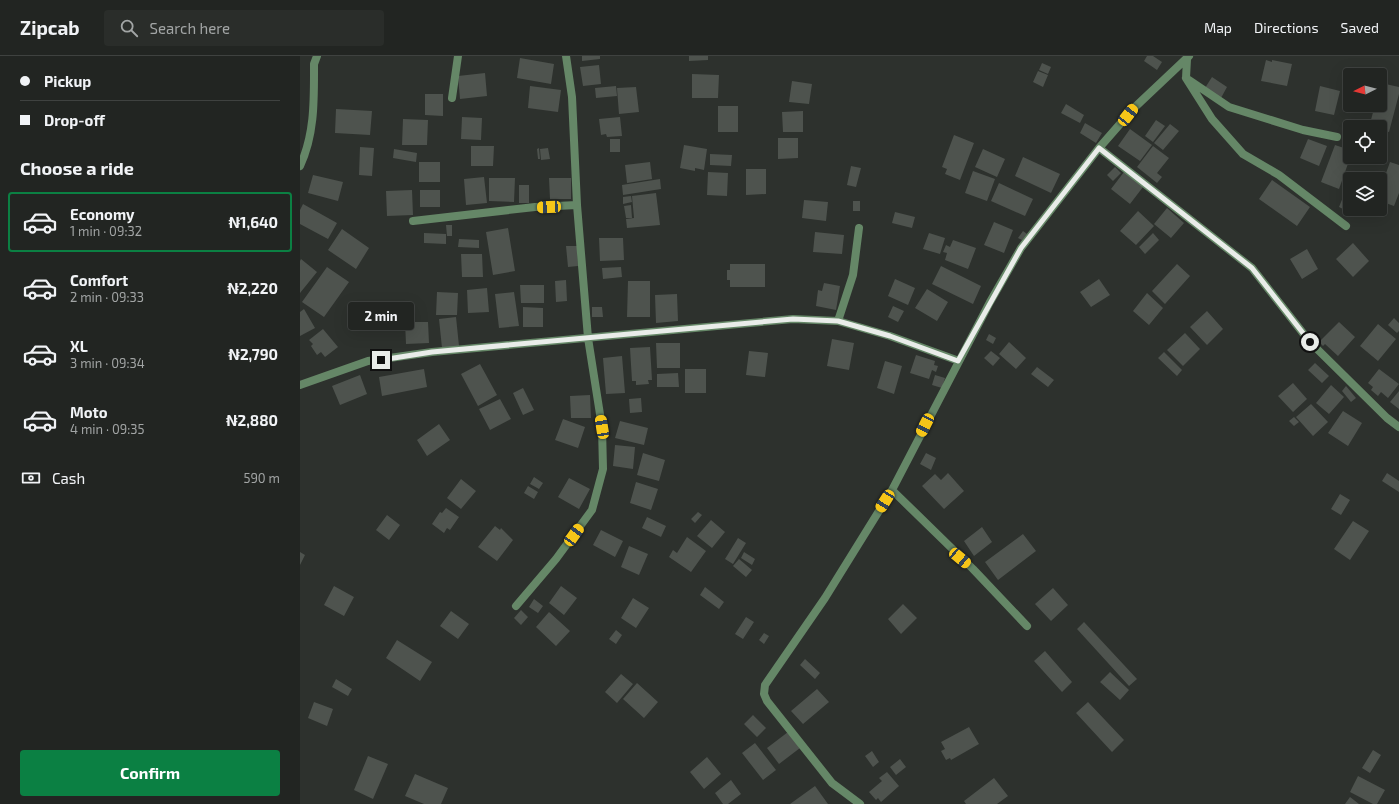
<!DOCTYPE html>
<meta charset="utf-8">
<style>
:root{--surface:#222522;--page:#2a2d2a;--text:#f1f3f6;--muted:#a2a5a5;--line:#3f4240;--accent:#0b8043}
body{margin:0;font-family:"Exo 2",sans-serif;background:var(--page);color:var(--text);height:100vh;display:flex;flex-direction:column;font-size:15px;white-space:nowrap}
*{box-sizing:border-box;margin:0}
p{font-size:13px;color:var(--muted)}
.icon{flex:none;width:22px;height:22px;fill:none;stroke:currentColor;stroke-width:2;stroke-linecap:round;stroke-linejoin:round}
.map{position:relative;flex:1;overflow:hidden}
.panel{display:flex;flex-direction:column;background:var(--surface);width:300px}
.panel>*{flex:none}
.top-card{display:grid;align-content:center;height:88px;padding:0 20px;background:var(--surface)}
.needle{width:26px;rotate:264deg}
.buttons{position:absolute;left:1043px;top:12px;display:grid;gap:8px}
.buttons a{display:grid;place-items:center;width:44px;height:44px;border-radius:4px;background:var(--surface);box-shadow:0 4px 16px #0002,0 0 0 1px var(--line);font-size:20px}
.end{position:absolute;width:18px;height:18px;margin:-9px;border:5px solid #e9ece9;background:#111;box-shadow:0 0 0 2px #111}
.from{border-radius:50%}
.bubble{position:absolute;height:28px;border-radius:4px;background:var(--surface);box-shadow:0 4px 16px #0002,0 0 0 1px var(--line);font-size:13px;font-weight:700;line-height:28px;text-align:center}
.car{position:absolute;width:12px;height:24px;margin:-12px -6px;border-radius:5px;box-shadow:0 0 3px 1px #0007;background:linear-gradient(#f5c518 24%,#345 0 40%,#f5c518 0 76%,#345 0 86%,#f5c518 0)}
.top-card b{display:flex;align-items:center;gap:14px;height:38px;font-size:15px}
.top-card b+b{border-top:1px solid var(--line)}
.top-card i{width:10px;height:10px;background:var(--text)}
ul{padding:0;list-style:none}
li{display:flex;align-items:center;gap:12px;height:60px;margin:0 8px 6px;padding:0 12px;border:2px solid transparent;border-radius:4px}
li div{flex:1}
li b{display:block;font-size:15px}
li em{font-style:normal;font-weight:700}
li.active{border-color:var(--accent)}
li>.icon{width:36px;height:36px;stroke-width:1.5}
h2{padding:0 20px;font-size:18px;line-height:48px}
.pay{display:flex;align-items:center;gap:10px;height:44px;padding:0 20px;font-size:15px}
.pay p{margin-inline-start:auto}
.action{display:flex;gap:8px;margin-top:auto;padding:8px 20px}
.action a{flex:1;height:46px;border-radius:4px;background:var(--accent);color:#fff;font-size:16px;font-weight:700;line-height:46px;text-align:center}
header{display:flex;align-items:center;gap:24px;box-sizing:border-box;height:56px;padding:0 20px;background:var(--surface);border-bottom:1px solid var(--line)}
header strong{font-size:19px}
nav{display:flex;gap:22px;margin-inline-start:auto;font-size:14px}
.search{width:280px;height:36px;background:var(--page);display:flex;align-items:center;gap:10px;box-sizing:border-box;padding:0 14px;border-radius:4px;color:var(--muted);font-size:15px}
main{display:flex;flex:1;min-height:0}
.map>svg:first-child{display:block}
.building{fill:#4e534e}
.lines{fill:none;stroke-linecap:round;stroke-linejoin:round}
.minor{stroke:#658767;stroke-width:8}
.route{stroke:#e9ece9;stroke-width:5}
</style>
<header>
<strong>Zipcab</strong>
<div class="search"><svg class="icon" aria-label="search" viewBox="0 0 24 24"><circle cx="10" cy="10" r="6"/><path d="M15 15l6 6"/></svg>Search here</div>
<nav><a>Map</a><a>Directions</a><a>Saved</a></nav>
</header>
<main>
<section class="panel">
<div class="top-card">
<b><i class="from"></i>Pickup</b>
<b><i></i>Drop-off</b>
</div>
<h2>Choose a ride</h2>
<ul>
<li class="active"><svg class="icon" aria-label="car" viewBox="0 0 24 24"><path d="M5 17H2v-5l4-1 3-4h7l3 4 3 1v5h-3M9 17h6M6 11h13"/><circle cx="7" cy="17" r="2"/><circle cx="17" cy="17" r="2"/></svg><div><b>Economy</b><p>1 min · 09:32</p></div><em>₦1,640</em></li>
<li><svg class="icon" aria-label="car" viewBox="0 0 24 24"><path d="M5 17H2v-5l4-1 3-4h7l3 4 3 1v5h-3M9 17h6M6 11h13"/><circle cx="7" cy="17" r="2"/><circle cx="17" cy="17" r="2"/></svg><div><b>Comfort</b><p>2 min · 09:33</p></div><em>₦2,220</em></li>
<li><svg class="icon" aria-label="car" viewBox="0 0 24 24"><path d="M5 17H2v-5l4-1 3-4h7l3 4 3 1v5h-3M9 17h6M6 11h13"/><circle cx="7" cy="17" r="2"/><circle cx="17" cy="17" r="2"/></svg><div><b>XL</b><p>3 min · 09:34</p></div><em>₦2,790</em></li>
<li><svg class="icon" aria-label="car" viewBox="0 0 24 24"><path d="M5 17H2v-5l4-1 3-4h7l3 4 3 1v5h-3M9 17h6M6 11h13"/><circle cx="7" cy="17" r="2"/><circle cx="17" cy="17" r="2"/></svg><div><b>Moto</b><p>4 min · 09:35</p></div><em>₦2,880</em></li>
</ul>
<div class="pay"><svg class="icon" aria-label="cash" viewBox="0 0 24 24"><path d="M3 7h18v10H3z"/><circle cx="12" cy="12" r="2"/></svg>Cash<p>590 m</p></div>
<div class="action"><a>Confirm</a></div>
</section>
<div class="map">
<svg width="1099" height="748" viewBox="0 0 1099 748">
<rect width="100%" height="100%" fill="#2d312d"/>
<path class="building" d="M282 0H300V3L282 5Z
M389 0H408V4L389 5Z
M847 0H853L862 6 857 14 844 5Z
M220 2 254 8 251 28 217 22Z
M966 4 972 6V4L992 8 987 30 961 25Z
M742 7 751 11 748 18 739 14Z
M299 9 301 28 283 30 280 11Z
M738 15 748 19 743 31 733 26Z
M185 17 187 40 160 43 158 20Z
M392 18 419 19 418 42H392Z
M912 21 927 31 921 42 905 32Z
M492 25 512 28 509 48 489 46Z
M1081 27 1099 31V38L1089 76 1080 74V71H1069L1075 49H1080Z
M230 30 261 34 258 56 228 52Z
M316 30 317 40 296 42 295 32Z
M1020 30 1040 35 1034 59 1015 55Z
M336 31 339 56 319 58 317 32Z
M125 38H143V60L125 59Z
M766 48 784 59 780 67 761 57Z
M418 50H438V76H418Z
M36 53 72 55 70 79 35 77Z
M503 55V76H483L482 56Z
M162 61 182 62 181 84 161 83Z
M320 61 322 80 307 81 306 78 301 79 299 63Z
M103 63 128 64 127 89H102Z
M856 64 865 70 853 86 845 80Z
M785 67 802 77 796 87 780 77Z
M870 68 879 75 863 94 854 87Z
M830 73 852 89 840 105 818 90Z
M654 79 674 87 660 124 645 118 647 113 642 111Z
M478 82H498V102L478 103Z
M310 83H320V96H310Z
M1008 83 1027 90 1019 110 1000 102Z
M384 89 407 93 404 114 395 112V115L380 112Z
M1035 89 1050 94V102L1039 133 1021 126Z
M171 90H194L193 110H171Z
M853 90 869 102 857 117 862 121 857 127 837 111Z
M60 91 74 92 72 120 59 119Z
M239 92 240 103H238L237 93Z
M248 92 250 103 241 104 240 93Z
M94 93 117 97 116 106 93 102Z
M683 93 705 103 697 121 675 111Z
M1080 97 1083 98 1080 107 1072 105 1073 101H1080Z
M410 98 432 99 431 110 410 109Z
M723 101 760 118 751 137 715 120Z
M119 106H140V126H119Z
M350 106 352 123 327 127 325 109Z
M1090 106 1099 109V137L1094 150 1080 145V134Z
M551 110 561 112 556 131 547 129Z
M815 111 821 117 813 125 807 119Z
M446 113H466V138L446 139Z
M673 115 695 123 687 145 665 137Z
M408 116 428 117 427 140 407 139Z
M824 116 843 131 830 148 811 133Z
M13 119 43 126 38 145 8 137Z
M1052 119 1062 123H1050V142L1045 154 1039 151Z
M184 121 187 147 166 149 164 123Z
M189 122H215L214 146 189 145Z
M249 122H271V143H250Z
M360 123 361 133 323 139 322 129Z
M972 124 1010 151 997 170 959 143Z
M699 127 733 143 725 160 691 145Z
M219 129H229V147H219Z
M112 134 113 159 87 160 86 135Z
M120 134H140V151H120Z
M356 137 360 169 327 172 326 163 334 162 332 140Z
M331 140 332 146 323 148V141Z
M504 144 528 146 526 165 502 162Z
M553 145H560V155H553Z
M3 148 37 167 28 183 0 168V154Z
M331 149 332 162H326L324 150Z
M867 152 884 167 871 182 854 168Z
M838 155 854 170 836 189 820 175Z
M595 156 615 161 612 172 592 167Z
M694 166 713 174 704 197 684 189Z
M146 169H152V180H147Z
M208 172 215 215 193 219 186 176Z
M42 173 69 192 56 213 28 194Z
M723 175 727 178 722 184 718 182Z
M515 176 544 179 542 198 513 196Z
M124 177 146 178V188L124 187Z
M629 177 645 182 640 198 623 193Z
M853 177 859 184 845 198 839 191Z
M299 182H323L324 204 300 205Z
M159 183 179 184V192L158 191Z
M653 184 676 192 668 213 645 204 647 197 643 196 646 189 650 191Z
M1053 187 1069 205 1053 221 1036 203Z
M266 190H277L278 210 268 211Z
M1007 193 1018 213 1002 223 990 203Z
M161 198H182L183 221H162Z
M1 203 17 216 0 237V205Z
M430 208H465V231H430V224H427V214H430Z
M877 208 890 220 865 248 852 235Z
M641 210 681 230 673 248 632 228Z
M27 211 49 226 24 261 2 246Z
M321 211 322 221 303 223 302 212Z
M595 223 615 232 608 249 588 240Z
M799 223 810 239 791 251 780 236Z
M266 224 267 245 256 246 255 225Z
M328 225H350V261H327Z
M524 227 540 230 536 254 516 250 518 234 522 235Z
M220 229H244V247H221Z
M187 232 189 256 168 257 167 234Z
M627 233 648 246 637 265 615 252Z
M137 236 158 237 157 259H136Z
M214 236 219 270 199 272 195 238Z
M847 237 863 252 849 269 833 255Z
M377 238 378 265 356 267 355 239Z
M593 250 604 255 598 266 588 261Z
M223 251 243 252V271H223Z
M292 251H302L303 261H292Z
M4 253 15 272 0 280V256Z
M907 255 923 273 907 289 890 271Z
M156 261 159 290 142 292 139 263Z
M1094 262 1099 267V275L1097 277 1088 269Z
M105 266H128L129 287 106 288Z
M1039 266 1055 281 1038 300 1025 288 1023 290 1019 286Z
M1078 268 1096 283 1078 305 1060 290Z
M23 273 38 291 25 301 21 296 17 299 11 290 13 288 9 284Z
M885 277 900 293 883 310 867 294Z
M689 278 696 282 693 288 686 284Z
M532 283 554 287 549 314 527 310Z
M709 286 726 302 716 313 699 298Z
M356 287H380V312H357Z
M350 291 352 324H348L349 328 336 329V325H332L330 292Z
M449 295 468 297 465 321 446 319Z
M691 295 700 302 693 310 684 302Z
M864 296 882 314 877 320 858 302Z
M616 299 635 305 634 309 638 310 636 316 632 314 629 323 610 317Z
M322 300 325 337 306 338 303 302Z
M585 305 602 310 594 338 577 332Z
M1015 307 1029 320 1022 327 1008 314Z
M180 308 197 339 178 350 161 318Z
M737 311 754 324 748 331 731 318Z
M124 313 127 331 82 340 79 321Z
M385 313H406V337H385Z
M1079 313 1099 328 1088 342 1081 336 1078 340 1071 334 1073 331 1068 327Z
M378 317 379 331H357V318Z
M60 319 67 338 40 349 32 330Z
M635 319 645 322 642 332 632 329Z
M993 327 1007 343 993 356 978 340Z
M1031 329 1044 341 1029 358 1016 347Z
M1046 330 1056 342 1051 346 1042 335Z
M223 332 234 354 223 359 213 337Z
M1099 335V353L1090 346Z
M290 339 291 362H271L270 340Z
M341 342 342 356 330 357 329 343Z
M200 343 211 363 190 374 179 353Z
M1011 348 1028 366 1013 380 996 361Z
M1043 355 1062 367 1048 390 1028 377Z
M994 361 999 366 994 370 989 365Z
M263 363 285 371 278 392 255 384Z
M320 365 348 372 344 389 315 382Z
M139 368 150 384 127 400 117 384Z
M315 389 335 391 333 413 313 410Z
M343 397 365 404 359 425 337 419Z
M626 397 636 402 631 414 620 408Z
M648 417 664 435 644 453 622 430 635 418 641 424Z
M1087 417 1099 425V436L1082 425Z
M234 421 243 427 239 433 230 428Z
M269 422 290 433 279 453 258 441Z
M161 423 176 435 161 453 147 442Z
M336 426 358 433 351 454 330 447Z
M228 430 238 436 234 443 224 437Z
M1040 438 1050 444 1041 459 1031 453Z
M146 452 159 461 150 474 147 472 144 477 132 468 140 456 142 457Z
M398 456 402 459 395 467 391 463Z
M87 459 100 469 89 484 76 474Z
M347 461 366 470 361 481 342 472Z
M411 464 425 476 412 492 397 480Z
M1053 465 1069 475 1050 504 1034 493Z
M195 470 200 474 201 472 213 484 197 505 178 491Z
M682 471 692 486 674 500 664 485Z
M301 474 323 485 315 501 293 489Z
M723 478 736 495 698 524 685 506Z
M387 481 406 495 391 516 369 501 373 494 377 497Z
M438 482 446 487 433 508 425 503Z
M329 490 348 498 339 519 321 511Z
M0 496 5 499 0 509Z
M444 496 455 503 452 509 441 502Z
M439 503 452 514 446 521 433 510Z
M34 530 54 541 44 560 24 549Z
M261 530 277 542 264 559 249 547Z
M405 531 424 546 419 553 400 539Z
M753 532 768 549 751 565 735 548Z
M333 542 349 552 336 572 321 562Z
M234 543 243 550 238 557 229 551Z
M603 548 617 562 601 578 588 563Z
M221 554 228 561 221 569 214 562Z
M151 555 169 568 158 583 140 570Z
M249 556 270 575 256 590 236 571Z
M446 561 454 566 443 583 435 578Z
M784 566 837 623 829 630 777 573Z
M316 574 322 579 316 588 309 583Z
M464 577 469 580 464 588 459 584Z
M97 584 132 606 120 625 86 602Z
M745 595 772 626 762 636 734 605Z
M505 603 520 617 515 623 500 609Z
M810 616 829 634 820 644 800 626Z
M321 618 333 628 317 647 305 636Z
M36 623 52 633 48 640 32 631Z
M337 627 358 646 344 662 323 643Z
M517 633 529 646 503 668 491 655Z
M14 646 33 653 27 670 8 662Z
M788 646 824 684 812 696 776 657Z
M453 659 466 672 457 681 444 668Z
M669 671 679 688 651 704 650 702 646 704 641 695 645 693 641 686Z
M488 676 500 692 479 708 467 692Z
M455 687 476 714 463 724 442 697Z
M1073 694 1081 699 1070 717 1062 712Z
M572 695 579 706 573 711 565 700Z
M68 700 88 708 73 743 54 734Z
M407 701 421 718 404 733 390 716Z
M600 703 606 711 596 719 590 711Z
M587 716 599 730 581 746 578 742 576 744 569 736 582 725 579 722Z
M115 718 148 732 141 748H124L105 740Z
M1058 720 1085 734 1077 748H1073L1050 736Z
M694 722 708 740 697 748H666L664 745Z
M431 724 441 738 428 748H423L415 737Z
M515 730 528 748H490Z
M1050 741 1059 748H1045Z"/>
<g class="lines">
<path class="minor" d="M887 3 886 22 929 51 1003 74 1037 81
M886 22 912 63 943 98 979 119 1046 170
M152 42 158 0
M799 92 952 212 1010 286 1087 362 1099 371
M0 110C15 78 14 43 14 8L17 0
M113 165 235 151 277 149
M538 265 553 219 559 172
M0 329 68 305 132 296 493 263 538 265 590 280 659 305
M592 434 673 513 727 570
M216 550 256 503 292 454 303 413 302 371 288 282 277 149 272 41 266 0
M560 748 532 727 467 645 464 638 465 629 525 542 592 434 690 246 721 192 799 92 834 52 889 0"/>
</g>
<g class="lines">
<path class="route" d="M81 304 132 296 493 263 538 265 590 280 658 305 721 192 799 92 952 212 1010 286"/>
</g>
</svg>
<div class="buttons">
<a><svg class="needle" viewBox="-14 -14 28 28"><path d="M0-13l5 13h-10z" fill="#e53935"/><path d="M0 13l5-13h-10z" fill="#a2a5a5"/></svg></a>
<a><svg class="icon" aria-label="locate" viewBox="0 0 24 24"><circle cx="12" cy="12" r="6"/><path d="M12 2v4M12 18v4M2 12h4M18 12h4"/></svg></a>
<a><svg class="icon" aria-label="layers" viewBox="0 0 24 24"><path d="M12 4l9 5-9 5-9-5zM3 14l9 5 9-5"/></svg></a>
</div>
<i class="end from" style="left:1010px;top:286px"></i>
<i class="end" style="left:81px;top:304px"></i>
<div class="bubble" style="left:48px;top:246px;width:66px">2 min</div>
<i class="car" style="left:828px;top:59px;rotate:38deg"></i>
<i class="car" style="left:249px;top:151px;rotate:267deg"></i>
<i class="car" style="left:625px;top:369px;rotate:207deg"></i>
<i class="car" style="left:302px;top:371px;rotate:351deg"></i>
<i class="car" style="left:585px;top:445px;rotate:212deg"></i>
<i class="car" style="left:274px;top:479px;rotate:36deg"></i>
<i class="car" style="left:660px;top:502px;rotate:130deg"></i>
</div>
</main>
